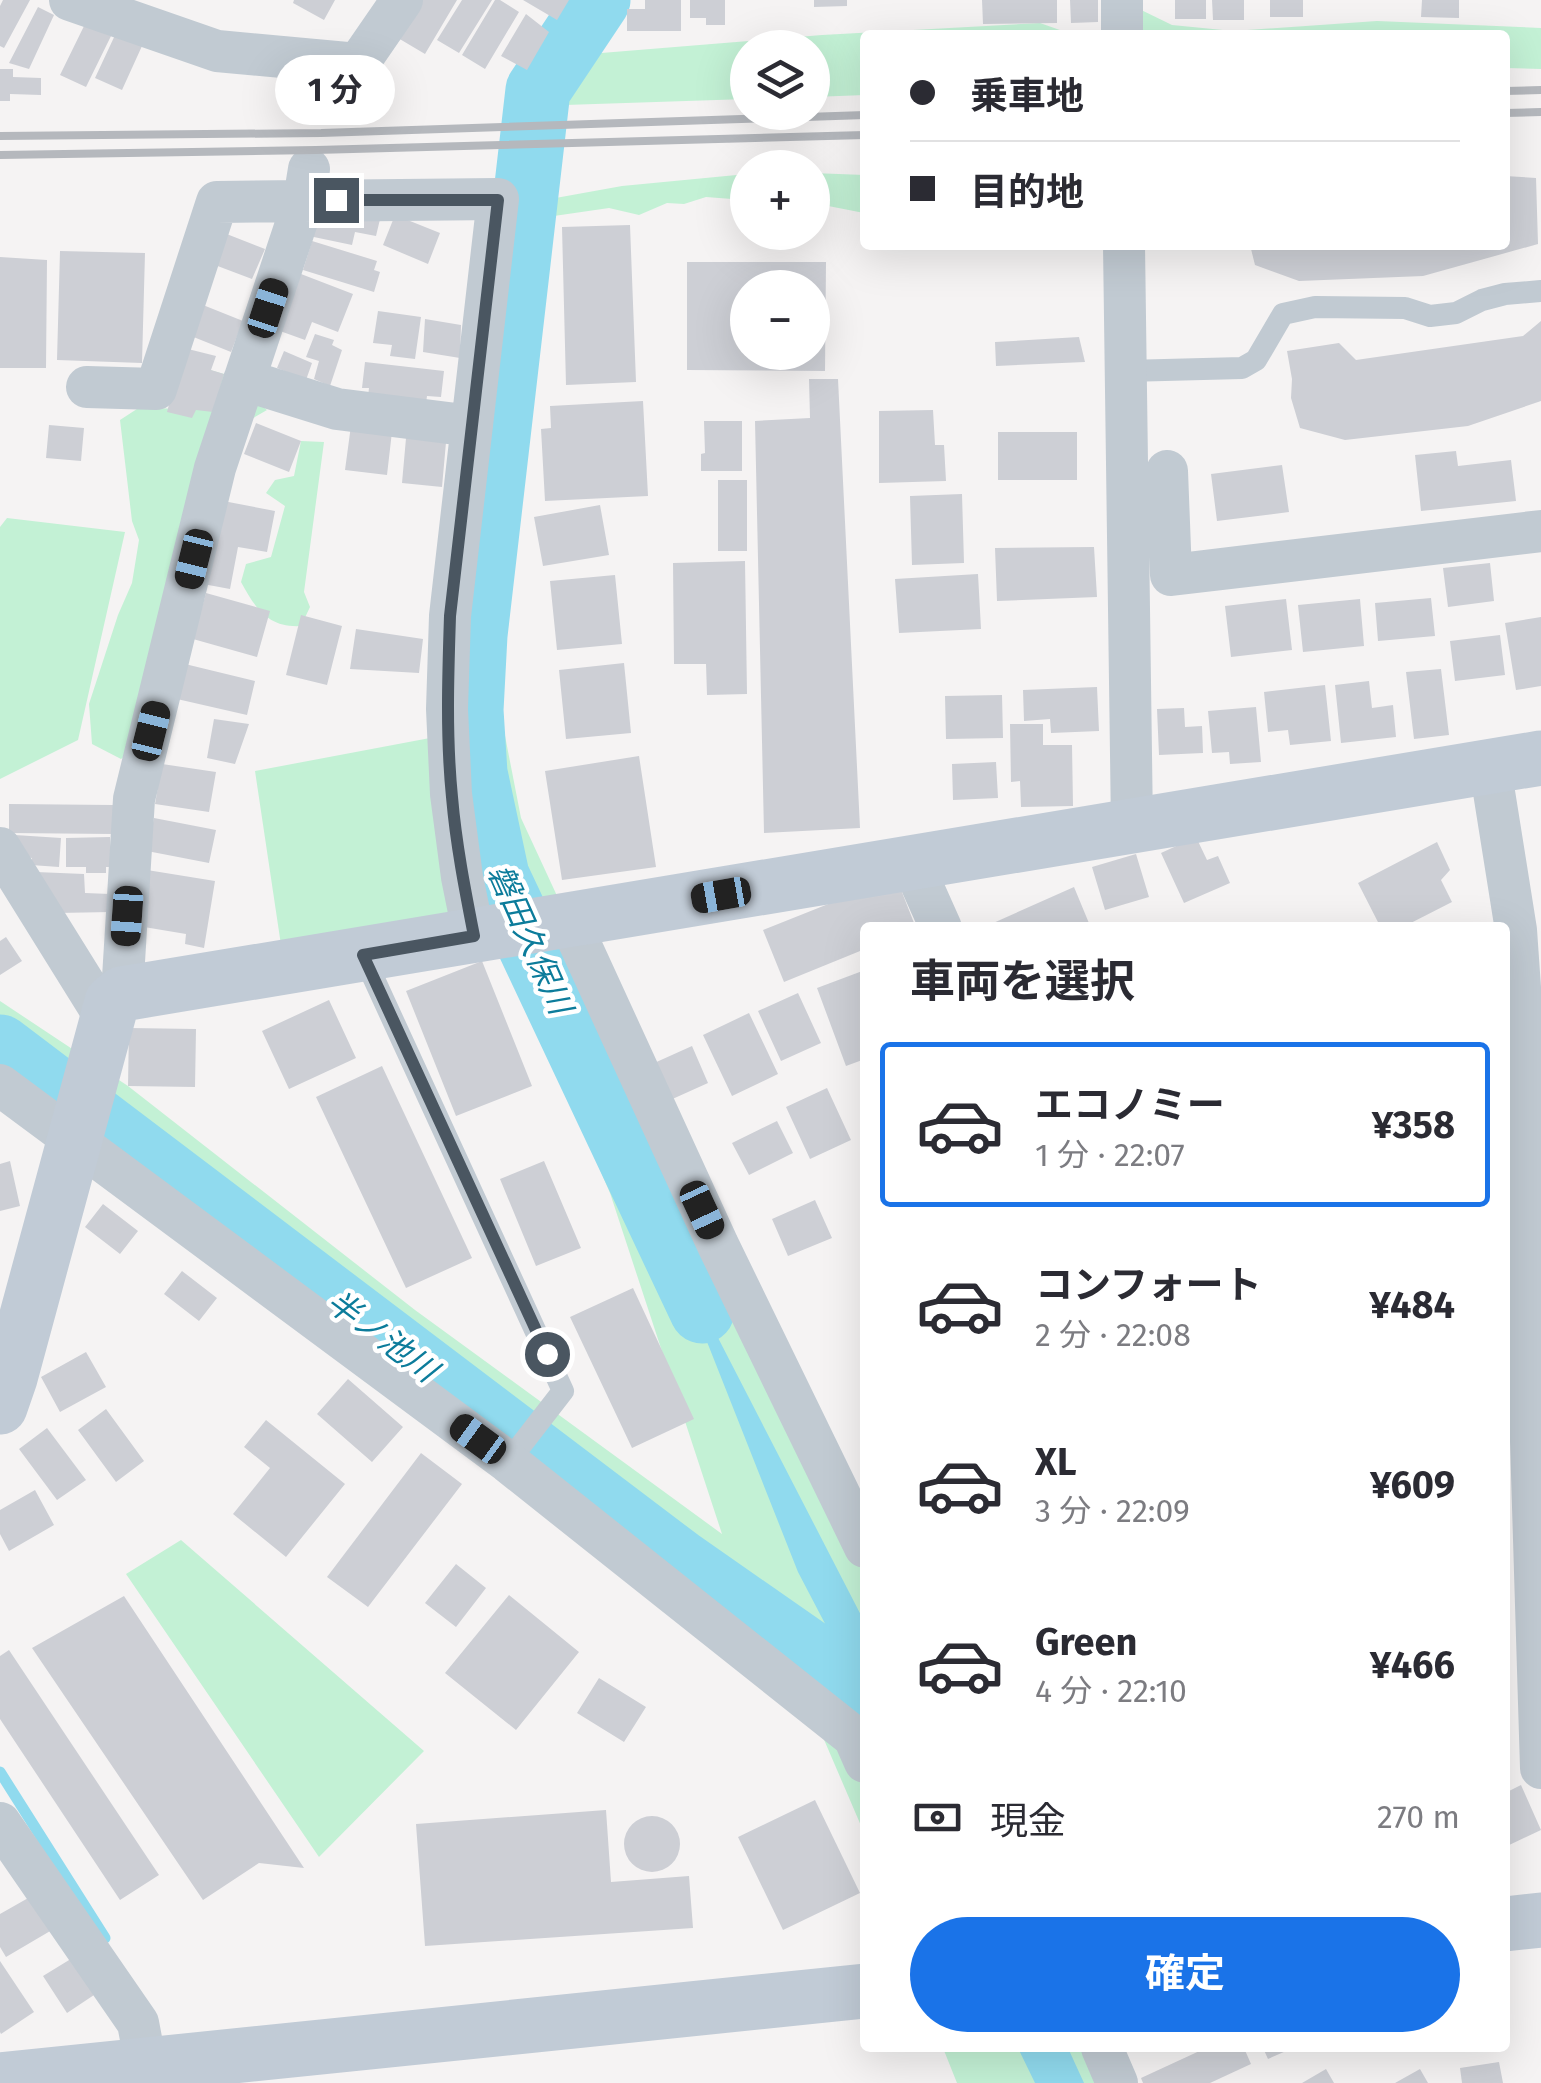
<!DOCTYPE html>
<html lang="ja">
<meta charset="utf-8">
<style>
:root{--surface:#fff;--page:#f7f7f7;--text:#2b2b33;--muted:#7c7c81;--line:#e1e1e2;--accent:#1a73e8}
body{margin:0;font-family:"Fira Sans","Noto Sans JP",sans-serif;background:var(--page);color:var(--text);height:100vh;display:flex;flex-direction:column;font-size:38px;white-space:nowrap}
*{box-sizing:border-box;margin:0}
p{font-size:32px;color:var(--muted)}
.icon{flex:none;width:55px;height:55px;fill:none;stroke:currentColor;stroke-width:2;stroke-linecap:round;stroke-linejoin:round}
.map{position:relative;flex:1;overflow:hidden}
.details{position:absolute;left:860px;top:922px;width:650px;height:1130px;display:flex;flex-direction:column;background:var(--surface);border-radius:10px;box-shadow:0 10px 40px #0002}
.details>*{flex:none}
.top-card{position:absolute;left:860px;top:30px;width:650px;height:220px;border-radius:10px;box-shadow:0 10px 40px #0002;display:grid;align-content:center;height:220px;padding:0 50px;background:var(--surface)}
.fabs{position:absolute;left:730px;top:30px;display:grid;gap:20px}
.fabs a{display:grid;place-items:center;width:100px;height:100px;border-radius:50%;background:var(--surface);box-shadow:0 10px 40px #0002;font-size:50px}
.end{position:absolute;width:45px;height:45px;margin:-22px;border:12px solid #4a5661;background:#fff;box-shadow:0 0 0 5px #fff}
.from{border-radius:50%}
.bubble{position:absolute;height:70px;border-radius:35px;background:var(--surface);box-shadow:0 10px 40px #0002;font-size:32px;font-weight:700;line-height:70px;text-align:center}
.car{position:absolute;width:30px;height:60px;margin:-30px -15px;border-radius:12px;box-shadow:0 0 8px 2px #0007;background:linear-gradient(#222 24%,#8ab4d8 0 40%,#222 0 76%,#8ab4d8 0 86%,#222 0)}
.top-card b{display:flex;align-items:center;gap:35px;height:95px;font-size:38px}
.top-card b+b{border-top:2px solid var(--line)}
.top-card i{width:25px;height:25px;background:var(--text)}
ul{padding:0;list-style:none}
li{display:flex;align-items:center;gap:30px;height:165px;margin:0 20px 15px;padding:0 30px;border:5px solid transparent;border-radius:10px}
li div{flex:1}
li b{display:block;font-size:38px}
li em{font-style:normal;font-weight:700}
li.active{border-color:var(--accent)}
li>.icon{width:90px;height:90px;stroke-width:1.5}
h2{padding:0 50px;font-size:45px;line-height:120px}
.pay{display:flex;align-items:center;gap:25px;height:110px;padding:0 50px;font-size:38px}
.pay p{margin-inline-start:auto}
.button{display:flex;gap:20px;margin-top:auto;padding:20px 50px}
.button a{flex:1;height:115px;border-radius:60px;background:var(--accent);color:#fff;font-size:40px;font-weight:700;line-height:115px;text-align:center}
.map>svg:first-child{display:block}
.green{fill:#c3f1d5}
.water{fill:#90daee}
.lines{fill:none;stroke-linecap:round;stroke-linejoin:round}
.stream{stroke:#90daee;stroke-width:11}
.river{stroke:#90daee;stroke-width:65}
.building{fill:#cdcfd5;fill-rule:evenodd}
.lane{stroke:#c1cad2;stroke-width:22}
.street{stroke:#c1cad2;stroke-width:42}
.secondary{stroke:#c1cbd6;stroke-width:55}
.rail{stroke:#b5b8bd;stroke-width:8}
.route{stroke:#4a5661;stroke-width:12}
.labels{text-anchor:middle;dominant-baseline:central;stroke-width:9;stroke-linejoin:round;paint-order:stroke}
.water-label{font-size:32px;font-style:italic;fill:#0c7c9b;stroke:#fff}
</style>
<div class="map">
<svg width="1541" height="2083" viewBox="0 0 1541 2083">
<rect width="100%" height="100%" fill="#f5f3f3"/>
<path class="green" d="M1133 6 1172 25 1233 31 1377 21 1541 28V69L1505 68V35H1126Z
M1040 23 1074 35H865V95L813 97 812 48H748L747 99 565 105 589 54 822 35Z
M559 158 550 199 622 186 747 174V206L732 199 706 197 684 204 667 203 639 215 609 208 547 217 505 474 493 674 521 818 652 1101 865 1547V1835L807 1700 0 1074V1001L128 1086 415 1310 722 1534 610 1193 489 911 451 794 498 199 527 174 517 163Z
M812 173 865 175 864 213 813 203Z
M203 368 224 374 267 410 226 434 132 750 121 759 92 744 89 704 118 615 132 583 139 540 132 521 120 420 140 407 176 409Z
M301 441 324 442 304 592 310 607 301 626C268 628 255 608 241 582L246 564 271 557 285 506 266 493 275 480 294 476Z
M7 518 125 532 78 740 0 779V527Z
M430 738 458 923 281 945 255 771Z
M181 1540 424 1751 319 1857 126 1574Z
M943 2048H1089L1113 2083H957Z"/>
<path class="water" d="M664 1233 865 1623V1713L783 1654 559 1459 832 1637 798 1572Z
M1018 2048H1068L1084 2083H1035Z"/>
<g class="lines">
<path class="stream" d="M0 1772 105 1938"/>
<path class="river" d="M598 0 538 90 475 635 471 710 475 773 497 876 702 1311
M0 1047 680 1562 865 1691"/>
</g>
<path class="building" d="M3 0H30L4 48 0 46V6Z
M294 0H335L324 20 293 3Z
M421 0H457L425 54 398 38Z
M462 0H492L459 53 437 40Z
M495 0H500L519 12 485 69 462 55Z
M523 0H569L557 20Z
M645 0H681V31H627V9H645Z
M690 0H725V25H706V18H690Z
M814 0H847V6L814 7Z
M982 0H1057V23L983 24Z
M1070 0H1098V22L1071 23Z
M1175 0H1206V19H1175Z
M1212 0H1244V20H1213Z
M1270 0H1303V17H1270Z
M1422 0H1459V18L1421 17Z
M38 7 54 15 29 69 9 63Z
M526 14 549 32 527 70 501 56Z
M85 24 111 36 86 87 60 75Z
M116 33 142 46 122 90 95 78Z
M0 69H13V77L41 78V95L10 94V101H0Z
M1505 176 1536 178 1538 244 1423 276 1299 281 1255 265 1250 245H1505Z
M316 207 381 215 376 236 355 232 352 245 309 236Z
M395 215 440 233 428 264 383 245Z
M630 225 636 382 566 385 562 227Z
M219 231 265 249 252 279 207 262Z
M312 241 377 261 374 270 380 272 374 292 303 270Z
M60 251 145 253 142 363 57 360Z
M0 257 47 260 46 368H0Z
M687 262H826L825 371 687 370ZM748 288H812V352H748Z
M301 274 353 294 338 332 312 322 305 340 280 331Z
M198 303 243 321 231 352 186 334Z
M378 311 421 317 415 359 390 356 392 345 373 343Z
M425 319 461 325 460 358 423 352Z
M1541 321V401L1468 426 1345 440 1300 428 1291 398 1292 379 1287 351 1339 343 1356 360 1523 336Z
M315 334 334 340 332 345 342 350 330 386 314 379 319 361 306 357Z
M1079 337 1085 362 996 366 995 342Z
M184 348 216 356 211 370 224 374 213 412 196 410 192 418 167 412Z
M284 351 312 363 306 380 277 368Z
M365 362 444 371 441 397 427 396 425 411 367 405 369 388H362Z
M809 379H838L860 828 764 833 755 421 810 418Z
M643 401 648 496 545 501 541 429 551 428 550 406Z
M933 410 935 445H944L946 481 879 483V411Z
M352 418 393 423 387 475 345 470Z
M704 421H742V471H701V454L705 453Z
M256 423 301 441 289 472 244 454Z
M49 425 84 428 81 461 46 458Z
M407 427 447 431 442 487 402 483Z
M998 432H1077V480H998Z
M1456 451 1458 466 1511 460 1516 501 1421 511 1415 455Z
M1282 465 1289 512 1217 521 1211 474Z
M718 480H747V551H718Z
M962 494 964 563 912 565 910 496Z
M218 500 275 511 267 552 238 547 230 589 203 584Z
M600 505 609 555 543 566 534 517Z
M1094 547 1097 597 997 601 995 548Z
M745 561 747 694 707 695 706 664H674L673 563Z
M1490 563 1494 601 1448 607 1443 568Z
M978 574 981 629 899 633 895 579Z
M615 575 622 644 557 650 550 581Z
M206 593 270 611 257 657 193 639Z
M1431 598 1435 636 1378 641 1375 603Z
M1286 599 1292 650 1231 657 1225 606Z
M1360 599 1364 646 1303 652 1298 605Z
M301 615 342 626 327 685 286 675Z
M1541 617V686L1516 690 1505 623Z
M356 629 423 639 419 673 350 669Z
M1500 635 1505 675 1455 681 1450 641Z
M624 663 631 733 566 739 559 670Z
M185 664 255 681 247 715 177 699Z
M1441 669 1449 735 1414 739 1406 672Z
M1369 681 1372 708 1393 705 1396 737 1341 743 1335 685Z
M1325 685 1331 741 1290 745 1288 730 1268 732 1264 692Z
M1097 687 1099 731 1051 733 1050 719 1024 721 1023 690Z
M1002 695 1003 738 946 739 945 696Z
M1256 707 1261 762 1230 764 1229 752 1212 753 1208 711Z
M1184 708 1185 727 1202 726 1203 753 1159 755 1157 709Z
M214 719 249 724 235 764 207 758Z
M1010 724H1043V745H1072L1073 806 1021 807 1020 781 1011 782Z
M639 756 656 867 562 880 545 771Z
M996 762 998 798 953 800 952 764Z
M162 764 216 772 209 812 155 804Z
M9 804 113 805V834L9 833Z
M154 818 216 830 209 863 147 851Z
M15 835 61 838 59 867 31 865 32 858 24 857Z
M110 837 111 867H106V873H86V867H66V838Z
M1196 837 1207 860 1218 856 1230 883 1184 903 1161 853Z
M1437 842 1450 870 1441 880 1452 902 1401 928H1381L1358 883Z
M1136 854 1149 897 1105 910 1092 867Z
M147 870 215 881 204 948 185 944 186 934 138 926Z
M36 872 84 874 85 893 110 894 111 912 57 913Z
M896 877 916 928H865V949L784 982 763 930Z
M1074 887 1091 928H982Z
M6 937 22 961 0 975V941Z
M482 961 532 1086 456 1116 406 991Z
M865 970V1059L846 1066 817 988Z
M798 993 821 1043 781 1061 758 1011Z
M329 1000 356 1058 289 1089 262 1031Z
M749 1013 778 1074 732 1096 703 1035Z
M129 1028 196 1029 195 1087 128 1086Z
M692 1046 708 1083 668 1101 652 1064Z
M382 1066 472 1258 406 1288 316 1097Z
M827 1088 851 1140 810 1159 786 1107Z
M777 1121 793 1153 749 1175 732 1143Z
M10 1161 20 1206 0 1211V1164Z
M544 1161 581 1248 536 1266 500 1179Z
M815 1200 832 1238 788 1256 772 1219Z
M103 1204 138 1231 120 1254 85 1227Z
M182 1271 217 1298 199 1321 164 1294Z
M633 1288 694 1419 632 1448 570 1317Z
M86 1352 106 1387 60 1412 41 1377Z
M348 1379 403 1427 372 1462 317 1414Z
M106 1409 144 1461 116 1482 78 1430Z
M266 1420 345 1484 286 1557 233 1514 270 1468 244 1447Z
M47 1428 86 1480 57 1500 19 1449Z
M421 1453 462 1484 368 1607 327 1577Z
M35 1490 54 1525 9 1551 0 1534V1510Z
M456 1564 486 1588 456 1627 425 1603Z
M509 1595 579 1652 516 1730 445 1673Z
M124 1596 304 1868 259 1863 203 1900 32 1648Z
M9 1650 159 1875 120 1900 0 1719V1656Z
M599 1678 646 1707 624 1742 577 1713Z
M1521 1785 1541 1830 1505 1847V1793Z
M815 1800 860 1893 783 1930 738 1837Z
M606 1810 611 1882 689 1876 693 1928 425 1946 416 1824Z
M624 1844a28 28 0 1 1 56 0a28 28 0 1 1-56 0Z
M37 1893 57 1927 6 1957 0 1947V1914Z
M74 1957 97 1993 67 2013 43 1976Z
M0 1961 34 2012 1 2034 0 2032Z
M1206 2048H1244L1251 2064 1210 2083H1143L1141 2078Z
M1263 2048H1293L1268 2059Z
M1499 2062 1503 2083H1462L1460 2068Z
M1326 2069 1334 2083H1302Z
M1420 2069 1428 2083H1395Z"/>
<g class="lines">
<path class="lane" d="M1126 371 1242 368 1256 360 1283 314 1315 307 1405 308 1430 316 1456 313 1482 300 1505 294 1541 291
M363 955 563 1391 508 1462"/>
<path class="street" d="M70 0 217 51 358 64 402 0
M1122 35V0
M1124 245 1132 827
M244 380 337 409 472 426
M87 387 156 389 217 202 498 199 450 616 447 709 451 794 462 877 474 936
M1167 471 1171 575 1541 531
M1490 767 1516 930 1525 1060 1529 1376 1541 1768
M0 848 107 1020
M912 863 941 928
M569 920 718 1245 865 1547
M122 994 134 799 215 468 304 200 309 169
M0 1085 508 1462 854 1737 865 1762
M0 1823 138 2023 146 2065
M1102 2048 1117 2083"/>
<path class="secondary" d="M0 1407 10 1378 112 1002 122 994 1541 758
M1505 1924 1541 1920
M0 2080 865 1991"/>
<path class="rail" d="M1505 91 1541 90
M1505 113 1541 112
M0 136 321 133 865 115
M0 155 316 150 865 135"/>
</g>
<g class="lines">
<path class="route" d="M336 200H498L450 616C448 676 446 737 452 797 456 844 465 890 474 936L363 955 547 1354"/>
</g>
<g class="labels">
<g class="water-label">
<text transform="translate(530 939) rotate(66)">磐田久保川</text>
<text transform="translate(382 1336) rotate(37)">半ノ池川</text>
</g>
</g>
</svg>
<div class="fabs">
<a><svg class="icon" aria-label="layers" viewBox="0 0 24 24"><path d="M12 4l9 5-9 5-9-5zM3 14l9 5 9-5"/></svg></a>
<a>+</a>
<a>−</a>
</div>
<i class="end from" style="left:547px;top:1354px"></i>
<i class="end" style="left:336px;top:200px"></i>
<div class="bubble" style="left:275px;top:55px;width:120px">1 分</div>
<i class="car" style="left:268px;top:308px;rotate:18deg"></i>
<i class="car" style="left:194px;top:559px;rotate:194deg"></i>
<i class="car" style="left:151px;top:731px;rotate:14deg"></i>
<i class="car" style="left:721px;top:895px;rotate:260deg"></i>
<i class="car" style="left:127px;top:916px;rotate:184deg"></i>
<i class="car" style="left:702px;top:1210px;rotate:155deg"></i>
<i class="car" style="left:478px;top:1439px;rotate:306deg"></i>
<div class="top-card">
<b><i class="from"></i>乗車地</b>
<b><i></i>目的地</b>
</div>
<section class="details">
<h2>車両を選択</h2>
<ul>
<li class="active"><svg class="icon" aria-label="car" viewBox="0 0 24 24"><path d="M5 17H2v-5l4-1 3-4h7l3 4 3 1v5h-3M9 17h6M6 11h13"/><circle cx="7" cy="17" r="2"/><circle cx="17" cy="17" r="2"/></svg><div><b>エコノミー</b><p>1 分 · 22:07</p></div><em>¥358</em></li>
<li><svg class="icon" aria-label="car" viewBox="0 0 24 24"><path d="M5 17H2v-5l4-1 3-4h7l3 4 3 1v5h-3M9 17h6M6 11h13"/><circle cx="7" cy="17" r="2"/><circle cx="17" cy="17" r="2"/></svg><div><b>コンフォート</b><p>2 分 · 22:08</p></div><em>¥484</em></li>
<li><svg class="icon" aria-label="car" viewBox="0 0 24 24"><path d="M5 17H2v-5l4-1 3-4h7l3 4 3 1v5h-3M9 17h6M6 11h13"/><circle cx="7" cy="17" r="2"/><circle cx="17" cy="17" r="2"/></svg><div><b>XL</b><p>3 分 · 22:09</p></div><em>¥609</em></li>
<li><svg class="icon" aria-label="car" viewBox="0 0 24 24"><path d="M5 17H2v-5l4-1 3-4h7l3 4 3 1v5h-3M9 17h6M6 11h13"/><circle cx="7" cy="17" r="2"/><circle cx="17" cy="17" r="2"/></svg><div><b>Green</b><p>4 分 · 22:10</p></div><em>¥466</em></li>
</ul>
<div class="pay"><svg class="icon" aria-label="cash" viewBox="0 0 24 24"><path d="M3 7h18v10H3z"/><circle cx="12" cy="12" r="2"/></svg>現金<p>270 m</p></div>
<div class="button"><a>確定</a></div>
</section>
</div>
